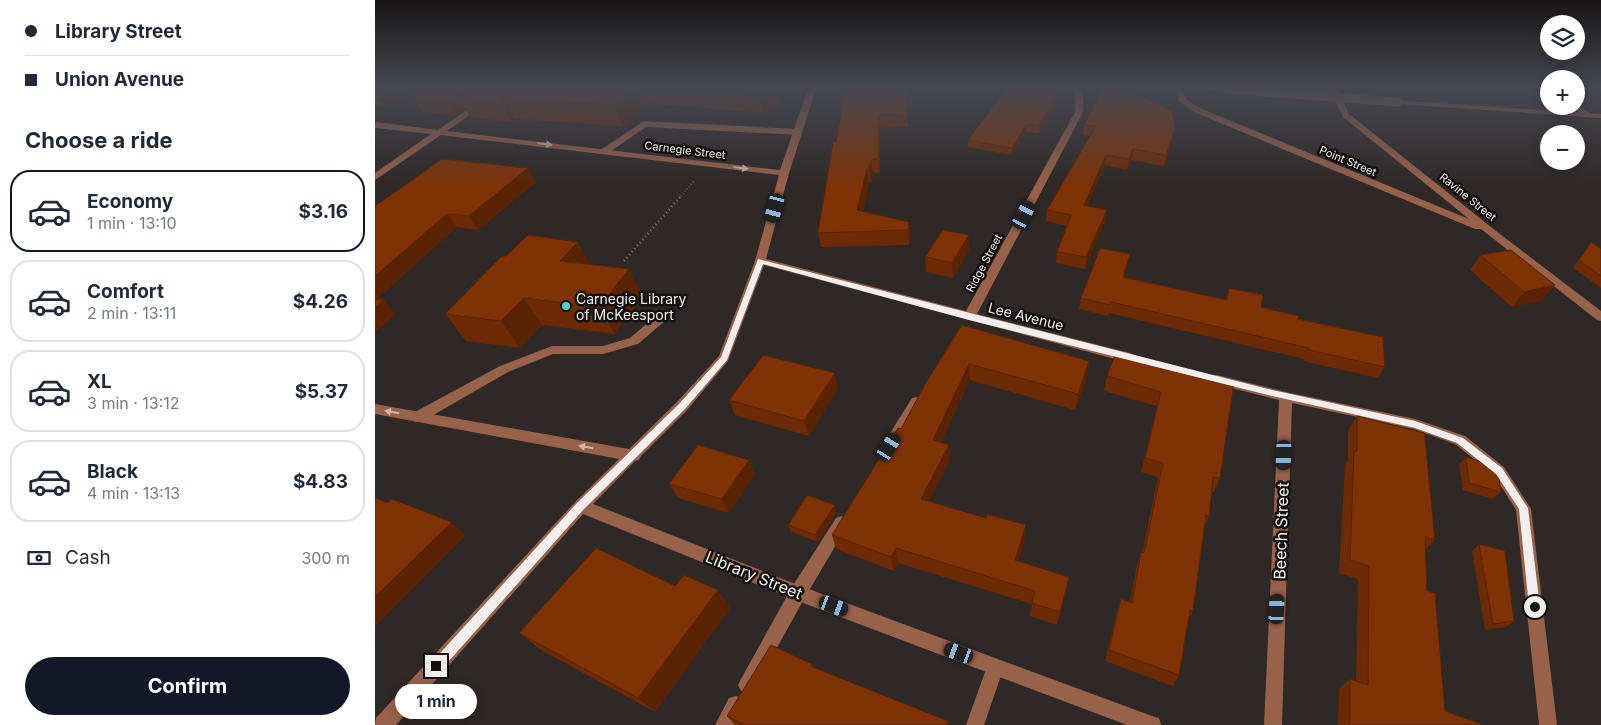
<!DOCTYPE html>
<meta charset="utf-8">
<style>
:root{--surface:#fff;--page:#f6f6f7;--text:#1f2937;--muted:#747a83;--line:#e0e1e3;--accent:#111827}
body{margin:0;font-family:Inter,sans-serif;background:var(--page);color:var(--text);height:100vh;display:flex;flex-direction:column;font-size:19px;white-space:nowrap}
*{box-sizing:border-box;margin:0}
p{font-size:16px;color:var(--muted)}
.icon{flex:none;width:28px;height:28px;fill:none;stroke:currentColor;stroke-width:2;stroke-linecap:round;stroke-linejoin:round}
.map{position:relative;flex:1;overflow:hidden}
.details{display:flex;flex-direction:column;background:var(--surface);width:375px}
.details>*{flex:none}
.banner{display:grid;align-content:center;height:110px;padding:0 25px;background:var(--surface)}
.buttons{position:absolute;left:1165px;top:15px;display:grid;gap:10px}
.buttons a{display:grid;place-items:center;width:45px;height:45px;border-radius:50%;background:var(--surface);box-shadow:0 2px 12px #0003;font-size:25px}
.end{position:absolute;width:22px;height:22px;margin:-11px;border:6px solid #f2eeed;background:#111;box-shadow:0 0 0 2px #111}
.from{border-radius:50%}
.bubble{position:absolute;height:35px;border-radius:18px;background:var(--surface);box-shadow:0 2px 12px #0003;font-size:16px;font-weight:700;line-height:35px;text-align:center}
.car{position:absolute;width:15px;height:30px;margin:-15px -8px;border-radius:6px;box-shadow:0 0 4px 1px #0007;background:linear-gradient(#222 24%,#8ab4d8 0 40%,#222 0 76%,#8ab4d8 0 86%,#222 0)}
.banner b{display:flex;align-items:center;gap:18px;height:48px;font-size:19px}
.banner b+b{border-top:1px solid var(--line)}
.banner i{width:12px;height:12px;background:var(--text)}
ul{padding:0;list-style:none}
li{display:flex;align-items:center;gap:15px;height:82px;margin:0 10px 8px;padding:0 15px;border:2px solid var(--line);border-radius:20px}
li div{flex:1}
li b{display:block;font-size:19px}
li em{font-style:normal;font-weight:700}
li.current{border-color:var(--accent)}
li>.icon{width:45px;height:45px;stroke-width:1.5}
h2{padding:0 25px;font-size:22px;line-height:60px}
.pay{display:flex;align-items:center;gap:12px;height:55px;padding:0 25px;font-size:19px}
.pay p{margin-inline-start:auto}
.cta{display:flex;gap:10px;margin-top:auto;padding:10px 25px}
.cta a{flex:1;height:58px;border-radius:30px;background:var(--accent);color:#fff;font-size:20px;font-weight:700;line-height:58px;text-align:center}
main{display:flex;flex:1;min-height:0}
.map>svg:first-child{display:block}
.lines{fill:none;stroke-linecap:round;stroke-linejoin:round}
.path-far1{stroke:#817c7a;stroke-width:2;stroke-dasharray:0.5 2.5;stroke-linecap:butt}
.path{stroke:#817c7a;stroke-width:2.5;stroke-dasharray:1 3;stroke-linecap:butt}
.service{fill:#986149;fill-rule:evenodd}
.minor{fill:#986149;fill-rule:evenodd}
.tertiary{fill:#986149;fill-rule:evenodd}
.tertiary-bridge{stroke:#986149;stroke-width:9}
.wall{fill:#6d2b05}
.shaded-wall{fill:#592304}
.building{fill:#7f3206;stroke:#592304}
.oneway{fill:#ceb6ab}
.route{fill:#f2eeed}
.poi-dot{fill:#52cdcc;stroke:#141210;stroke-width:2}
.labels{text-anchor:middle;dominant-baseline:central;stroke-width:5;stroke-linejoin:round;paint-order:stroke}
.far-street-label{font-size:11px;fill:#f2eeed;stroke:#141210}
.poi-label{font-size:14px;fill:#f2eeed;stroke:#141210;text-anchor:start}
.street-label{font-size:14px;fill:#f2eeed;stroke:#141210}
.near-street-label{font-size:16px;fill:#f2eeed;stroke:#141210}
</style>
<main>
<section class="details">
<div class="banner">
<b><i class="from"></i>Library Street</b>
<b><i></i>Union Avenue</b>
</div>
<h2>Choose a ride</h2>
<ul>
<li class="current"><svg class="icon" aria-label="car" viewBox="0 0 24 24"><path d="M5 17H2v-5l4-1 3-4h7l3 4 3 1v5h-3M9 17h6M6 11h13"/><circle cx="7" cy="17" r="2"/><circle cx="17" cy="17" r="2"/></svg><div><b>Economy</b><p>1 min · 13:10</p></div><em>$3.16</em></li>
<li><svg class="icon" aria-label="car" viewBox="0 0 24 24"><path d="M5 17H2v-5l4-1 3-4h7l3 4 3 1v5h-3M9 17h6M6 11h13"/><circle cx="7" cy="17" r="2"/><circle cx="17" cy="17" r="2"/></svg><div><b>Comfort</b><p>2 min · 13:11</p></div><em>$4.26</em></li>
<li><svg class="icon" aria-label="car" viewBox="0 0 24 24"><path d="M5 17H2v-5l4-1 3-4h7l3 4 3 1v5h-3M9 17h6M6 11h13"/><circle cx="7" cy="17" r="2"/><circle cx="17" cy="17" r="2"/></svg><div><b>XL</b><p>3 min · 13:12</p></div><em>$5.37</em></li>
<li><svg class="icon" aria-label="car" viewBox="0 0 24 24"><path d="M5 17H2v-5l4-1 3-4h7l3 4 3 1v5h-3M9 17h6M6 11h13"/><circle cx="7" cy="17" r="2"/><circle cx="17" cy="17" r="2"/></svg><div><b>Black</b><p>4 min · 13:13</p></div><em>$4.83</em></li>
</ul>
<div class="pay"><svg class="icon" aria-label="cash" viewBox="0 0 24 24"><path d="M3 7h18v10H3z"/><circle cx="12" cy="12" r="2"/></svg>Cash<p>300 m</p></div>
<div class="cta"><a>Confirm</a></div>
</section>
<div class="map">
<svg width="1226" height="725" viewBox="0 0 1226 725">
<rect width="100%" height="100%" fill="#2e2826"/>
<g class="lines">
<path class="path-far1" d="M304 198 319 181"/>
<path class="path" d="M249 261 305 197"/>
<path class="service" d="M269 121 423 129 427 132 423 135 271 127 233 153H227V149Z
M287 313 291 314 293 317 291 320 263 344 228 354H178L133 372 48 421 43 422 38 421 36 417 38 413 125 366 177 346H228L255 338 283 314Z
M542 397 547 398 549 402 547 406 522 446 517 448 512 446 510 442 512 438 537 398Z
M466 516 471 518 474 523 471 528 429 599 378 691 372 694 366 691 363 685 366 679 417 587 461 518Z
M620 658 626 661 629 667 609 725H591L614 661Z
M361 696 368 698 370 705 360 725H340L354 698Z"/>
<path class="minor" d="M126 86H136L72 131 405 170 434 86H442L414 173 391 259 591 311 700 112V86H708V112L602 314 755 353 759 355 761 358 759 361 755 363 389 265 353 361 312 410 266 456 264 460 260 461 218 504 423 585 777 716 784 718 786 725H752L423 601 208 514 21 725H0L1 718 201 501 244 459 0 414V404L254 449 302 402 344 356 380 261 404 175 66 135 0 180V173L56 134 0 128V122L63 130Z
M798 86H806L811 99 825 108 1094 219 968 117 953 86H961L974 114 1121 231 1226 311V321L1222 320 1106 229H1100L819 112 805 102Z
M1201 104 1215 113V117H1209L1198 108 1197 106H1201Z
M842 375 911 392 1040 419 1090 436 1129 467 1156 509 1182 725H1164L1141 510 1119 475 1080 444 1039 429 917 403 907 725H889L904 400 837 383 836 380 837 377Z"/>
<path class="tertiary" d="M813 86H847L855 89 851 91 817 88Z
M1020 100 1226 114V118L1023 104 1019 102Z"/>
<path class="tertiary-bridge" d="M851 89 1023 102"/>
</g>
<path class="wall" d="M0 86H418L404 105H398L393 112 388 113 271 103 248 126 140 119 136 122 95 117 90 109 80 116 47 112 38 98 40 87 9 106 0 105Z
M531 86 533 127 505 128V173H498L496 183H494L488 212 534 222 535 237 534 245 446 247 443 233 468 106Z
M730 86 798 140 789 166 756 160 752 170 730 165 712 206 730 221 710 269 681 263 682 252 692 226 671 221 672 210 715 136 708 135 709 125Z
M689 91 664 133 651 132 636 155 593 147V140Z
M153 168 161 182 103 230 82 227 2 299 9 300 21 314 0 332V206Z
M1216 242 1226 249V288L1198 268Z
M594 250 578 278 551 272 550 257Z
M755 254 750 277 850 300 854 288 886 307 923 319 1010 367 1003 378 928 361 929 359 734 313 733 316 704 309 706 298Z
M1105 255 1168 300 1137 307 1095 270Z
M215 265 268 296 240 334 167 325 145 348 91 341 70 314Z
M587 325 712 378 700 410 595 380 566 442 574 445 575 460 554 501 650 540 643 561 694 577 692 590 682 625 655 616 657 604 523 563 519 571 461 549 457 535 526 429Z
M732 376 859 382 845 478 839 492H837L834 516 830 524 818 611 813 620 804 675 798 686 730 661 742 611 746 599 755 602 762 565 766 552 767 553 783 477 766 472 782 406 729 391Z
M463 388 434 436 360 415 354 400Z
M982 416 1060 540 1050 550 1052 591 1070 711 1109 725H963L964 689 975 679 981 681 983 579 964 573 970 465 973 460V431Z
M1091 457 1126 492 1118 499 1088 490 1084 464Z
M380 474 354 513 303 498 294 484Z
M462 512 443 542 416 532 413 525Z
M1104 544 1139 621 1131 627 1110 630 1097 551Z
M300 586 343 590 355 608 280 712 166 650 144 633Z
M437 664 439 668 573 721 574 725H360L352 716Z"/>
<path class="shaded-wall" d="M25 86H42L9 106 4 99Z
M95 86H103L83 97 90 109 80 116 72 102Z
M260 86H264L271 103 248 126 239 105Z
M392 86H394L398 105 393 112 388 113 383 93Z
M399 86H418L404 105Z
M688 86H690L689 91 664 133V125Z
M129 98 140 119 136 122 125 101Z
M503 115 505 128V173L504 159Z
M651 125V132L636 155 637 148Z
M800 129 798 140 789 166 791 155Z
M758 149 756 160 752 170 754 159Z
M731 155 730 165 708 217 709 205Z
M496 160 498 173 496 183 494 170Z
M153 168 161 182 103 230 94 216Z
M492 169 494 183 485 224 482 210Z
M732 210 730 221 710 269 711 257Z
M72 214 82 227 0 301V276Z
M534 222 535 237 534 245 533 230Z
M594 235V250L578 278 577 263Z
M203 242 217 268 185 261Z
M755 254 753 265 746 288 748 277Z
M254 269 268 296 240 334 224 307Z
M1180 285 1168 300 1137 307 1149 292Z
M149 298 167 325 145 348 126 321Z
M9 300 21 314 0 332V307Z
M714 361 712 378 700 410 703 394Z
M594 364 595 380 559 455 558 440Z
M460 373 463 388 434 436 429 421Z
M574 445 575 460 548 514 546 499Z
M374 460 380 474 354 513 347 499Z
M460 505 462 512 443 542 440 535Z
M77 522 91 535 0 627V597Z
M651 525 650 540 639 574 640 560Z
M521 548 523 563 519 571 516 557Z
M694 577 692 590 682 625 685 612Z
M343 590 355 608 280 712 263 698Z"/>
<path class="building" d="M0 86H25L4 99H0Z
M40 86H95L72 102 38 98Z
M99 86H260L239 105 129 98 125 101 83 97Z
M302 86H392L388 92 383 93Z
M470 86H531L532 114 503 115 504 159 496 160 494 170 492 169 482 210 534 222 533 230 443 233 458 142H461L468 106Z
M634 86H688L664 125H651L637 148 593 140Z
M730 86 742 87 797 110 800 129 791 155 758 149 754 159 731 155 709 205 732 210 711 257 682 252 696 215 672 210 721 126 709 125Z
M67 159 153 168 94 216 72 214 0 276V206Z
M568 230 594 235 577 263 550 257Z
M153 235 203 242 185 261 254 269 224 307 149 298 126 321 70 314 127 256H131Z
M1216 242 1226 249V276L1204 260Z
M725 248 755 254 748 277 852 300 854 288 888 295 886 307 924 316 923 319 1008 337 1010 367 934 350V348L736 302 735 305 706 298Z
M1136 250 1180 285 1149 292 1105 255Z
M0 299 9 300 0 307Z
M587 325 714 361 703 394 594 364 558 440 574 445 546 499 611 518 612 514 651 525 640 560 694 577 685 612 657 603 660 591 521 548 516 557 457 535 523 428 526 429 553 379Z
M741 352 859 382 845 478 838 477 834 516 831 515 818 611 815 610 804 675 734 650 746 599 757 603 766 552 769 553 788 463 770 458 786 392 732 376Z
M388 355 460 373 429 421 354 400Z
M982 416 1049 433 1050 438 1060 540 1050 537 1052 591 1060 593 1070 711 1109 725H975V679L993 685 994 566 975 560 979 451H982Z
M323 445 374 460 347 499 294 484Z
M1091 457 1122 467 1126 492 1094 483Z
M432 495 460 505 440 535 413 525Z
M1 498 13 503 17 499 77 522 0 597V499Z
M1104 544 1130 551 1139 621 1118 624Z
M221 548 300 586 309 575 343 590 263 698 144 633Z
M396 645 437 664 435 666 573 721 571 725H370L352 716Z"/>
<defs><path id="oneway-solid" d="M-6-.8H1V-3.2L6.5 0L1 3.2V.8H-6Z" transform="scale(1.25)"/></defs>
<g class="oneway">
<use href="#oneway-solid" transform="translate(170 144) rotate(7)"/>
<use href="#oneway-solid" transform="translate(366 168) rotate(7)"/>
<use href="#oneway-solid" transform="translate(17 412) rotate(-170)"/>
<use href="#oneway-solid" transform="translate(211 447) rotate(-170)"/>
</g>
<linearGradient id="sky" x2="0" y2="1"><stop stop-color="#191615"/><stop offset="0.46" stop-color="#464852"/><stop offset="1" stop-color="#464852" stop-opacity="0"/></linearGradient>
<rect width="1226" height="188" fill="url(#sky)"/>
<path class="route" d="M383 259 893 389 1040 421 1088 438 1127 468 1153 508 1165 607 1164 611 1160 612 1156 611 1154 607 1144 509 1121 474 1082 443 1040 428 893 395 594 320 388 264 352 360 310 409 209 509 65 671 61 672 57 671 55 666 57 662 202 503 304 404 346 357Z"/>
<circle class="poi-dot" cx="191" cy="306" r="5"/>
<g class="labels">
<g class="far-street-label">
<text transform="translate(310 150) rotate(7)">Carnegie Street</text>
<text transform="translate(973 161) rotate(23)">Point Street</text>
<text transform="translate(1093 197) rotate(39)">Ravine Street</text>
<text transform="translate(609 263) rotate(-62)">Ridge Street</text>
</g>
<g class="poi-label">
<text x="201" y="298">Carnegie Library<tspan x="201" dy="16">of McKeesport</tspan></text>
</g>
<g class="street-label">
<text transform="translate(651 316) rotate(14)">Lee Avenue</text>
</g>
<g class="near-street-label">
<text transform="translate(906 531) rotate(-88)">Beech Street</text>
<text transform="translate(379 575) rotate(22)">Library Street</text>
</g>
</g>
</svg>
<div class="buttons">
<a><svg class="icon" aria-label="layers" viewBox="0 0 24 24"><path d="M12 4l9 5-9 5-9-5zM3 14l9 5 9-5"/></svg></a>
<a>+</a>
<a>−</a>
</div>
<i class="end from" style="left:1160px;top:607px"></i>
<i class="end" style="left:61px;top:666px"></i>
<div class="bubble" style="left:20px;top:684px;width:82px">1 min</div>
<i class="car" style="left:400px;top:208px;rotate:195deg"></i>
<i class="car" style="left:649px;top:215px;rotate:28deg"></i>
<i class="car" style="left:514px;top:447px;rotate:32deg"></i>
<i class="car" style="left:909px;top:455px;rotate:182deg"></i>
<i class="car" style="left:459px;top:606px;rotate:111deg"></i>
<i class="car" style="left:902px;top:609px;rotate:3deg"></i>
<i class="car" style="left:584px;top:653px;rotate:290deg"></i>
</div>
</main>
